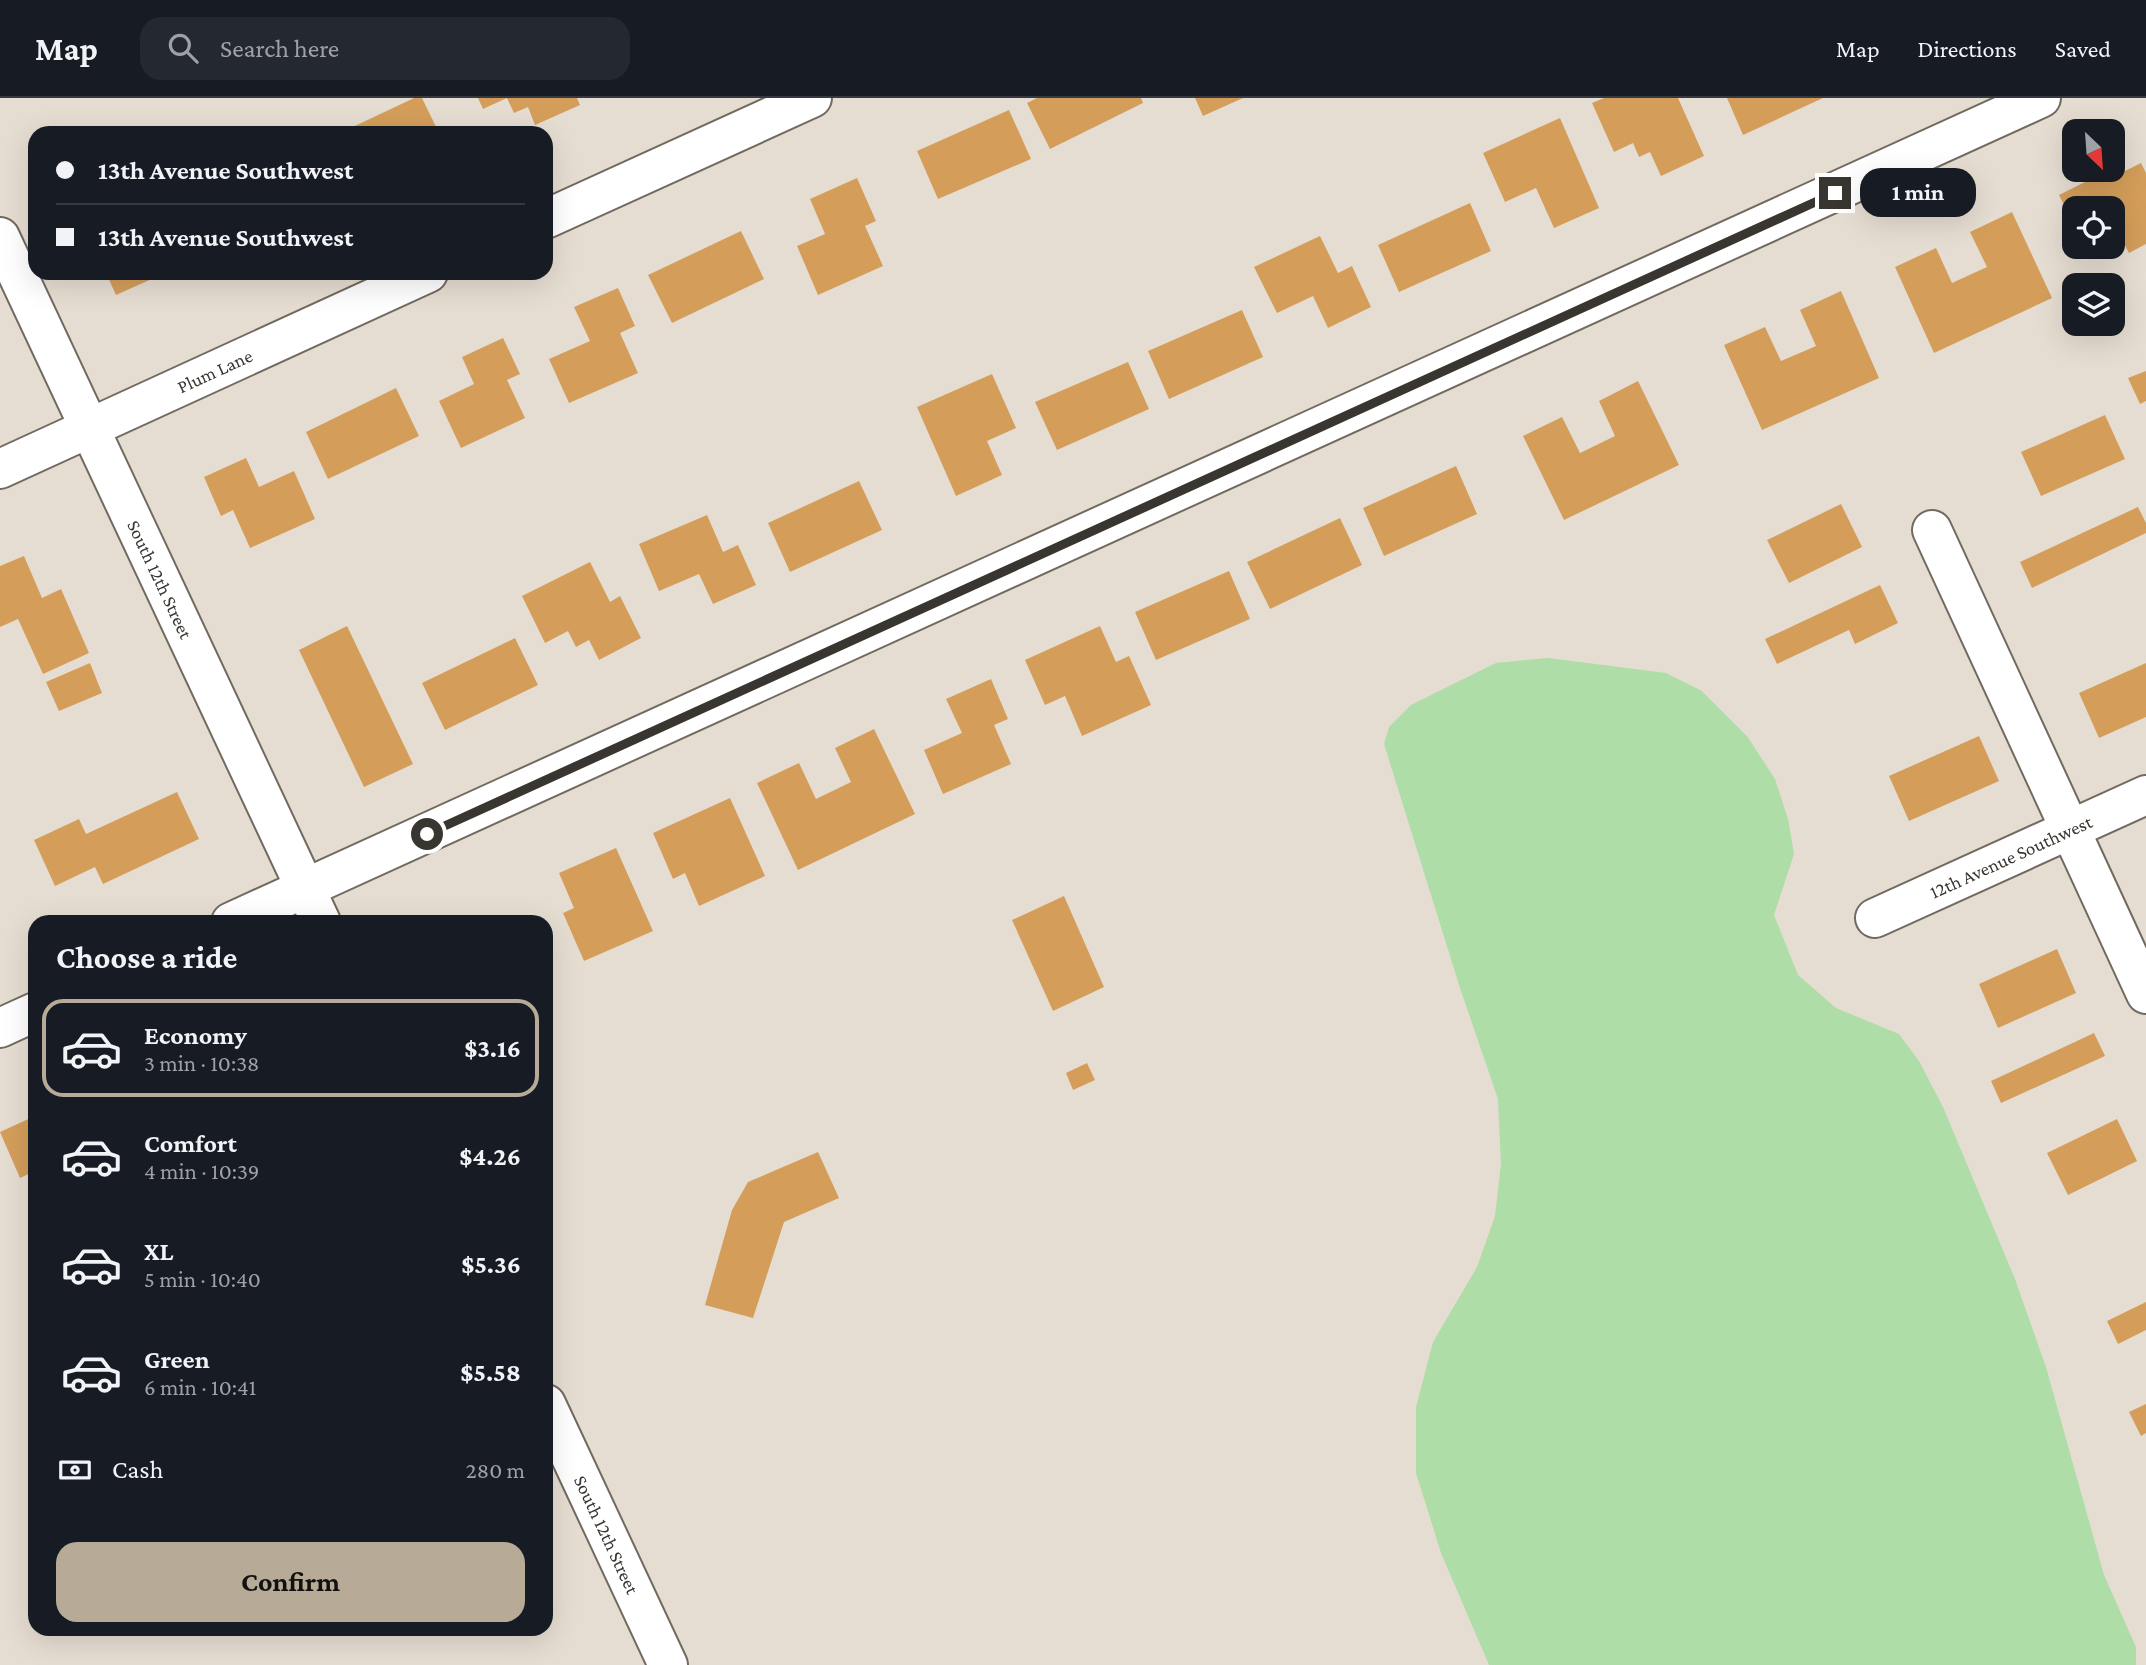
<!DOCTYPE html>
<meta charset="utf-8">
<style>
:root{--surface:#171b24;--page:#242831;--text:#f1f3f6;--muted:#9ea1a6;--line:#363941;--accent:#b7ab98}
body{margin:0;font-family:"Crimson Pro",serif;background:var(--page);color:var(--text);height:100vh;display:flex;flex-direction:column;font-size:26px;white-space:nowrap}
*{box-sizing:border-box;margin:0}
p{font-size:23px;color:var(--muted)}
.icon{flex:none;width:38px;height:38px;fill:none;stroke:currentColor;stroke-width:2;stroke-linecap:round;stroke-linejoin:round}
.map{position:relative;flex:1;overflow:hidden}
.details{position:absolute;left:28px;top:817px;width:525px;height:721px;display:flex;flex-direction:column;background:var(--surface);border-radius:21px;box-shadow:0 7px 28px #0002}
.details>*{flex:none}
.guide{position:absolute;left:28px;top:28px;width:525px;height:154px;border-radius:21px;box-shadow:0 7px 28px #0002;display:grid;align-content:center;height:154px;padding:0 28px;background:var(--surface)}
.needle{width:46px;rotate:155deg}
.fabs{position:absolute;left:2062px;top:21px;display:grid;gap:14px}
.fabs a{display:grid;place-items:center;width:63px;height:63px;border-radius:14px;background:var(--surface);box-shadow:0 7px 28px #0002;font-size:35px}
.end{position:absolute;width:32px;height:32px;margin:-16px;border:9px solid #393631;background:#fff;box-shadow:0 0 0 4px #fff}
.from{border-radius:50%}
.bubble{position:absolute;height:49px;border-radius:21px;background:var(--surface);box-shadow:0 7px 28px #0002;font-size:23px;font-weight:700;line-height:49px;text-align:center}
.guide b{display:flex;align-items:center;gap:24px;height:66px;font-size:26px}
.guide b+b{border-top:2px solid var(--line)}
.guide i{width:18px;height:18px;background:var(--text)}
ul{padding:0;list-style:none}
li{display:flex;align-items:center;gap:21px;height:98px;margin:0 14px 10px;padding:0 14px;border:4px solid transparent;border-radius:21px}
li div{flex:1}
li b{display:block;font-size:26px}
li em{font-style:normal;font-weight:700}
li.on{border-color:var(--accent)}
li>.icon{width:63px;height:63px;stroke-width:1.5}
h2{padding:0 28px;font-size:32px;line-height:84px}
.pay{display:flex;align-items:center;gap:18px;height:77px;padding:0 28px;font-size:26px}
.pay p{margin-inline-start:auto}
.button{display:flex;gap:14px;margin-top:auto;padding:14px 28px}
.button a{flex:1;height:80px;border-radius:21px;background:var(--accent);color:#111;font-size:28px;font-weight:700;line-height:80px;text-align:center}
header{display:flex;align-items:center;gap:42px;box-sizing:border-box;height:98px;padding:0 35px;background:var(--surface);border-bottom:2px solid var(--line)}
header strong{font-size:33px}
nav{display:flex;gap:38px;margin-inline-start:auto;font-size:24px}
.search{width:490px;height:63px;background:var(--page);display:flex;align-items:center;gap:18px;box-sizing:border-box;padding:0 24px;border-radius:21px;color:var(--muted);font-size:26px}
.map>svg:first-child{display:block}
.green{fill:#aedda8}
.building{fill:#d49e5a}
.lines{fill:none;stroke-linecap:round;stroke-linejoin:round}
.minor-casing{stroke:#726a60;stroke-width:42}
.minor{stroke:#fff;stroke-width:38}
.route{stroke:#393631;stroke-width:9}
.labels{text-anchor:middle;dominant-baseline:central;stroke-width:5;stroke-linejoin:round;paint-order:stroke}
.street-label{font-size:19px;fill:#393631;stroke:#f4eadf}
</style>
<header>
<strong>Map</strong>
<div class="search"><svg class="icon" aria-label="search" viewBox="0 0 24 24"><circle cx="10" cy="10" r="6"/><path d="M15 15l6 6"/></svg>Search here</div>
<nav><a>Map</a><a>Directions</a><a>Saved</a></nav>
</header>
<div class="map">
<svg width="2146" height="1567" viewBox="0 0 2146 1567">
<rect width="100%" height="100%" fill="#e6ddd2"/>
<path class="green" d="M1548 560 1666 575 1702 593 1747 638 1775 681 1788 721 1794 756 1774 817 1798 877 1836 910 1899 936 1919 963 1943 1009 2015 1181 2046 1269 2104 1477 2136 1549V1567H1489L1441 1455 1416 1375V1309L1433 1244 1477 1169 1495 1118 1501 1066 1498 1001 1460 890 1384 646 1389 629 1411 607 1443 591 1496 565Z"/>
<path class="building" d="M414 0H422L439 35H340Z
M478 0H577L580 7 535 27 528 9 514 15 507 0 483 11Z
M1037 0H1141L1143 5 1050 51 1027 5Z
M1195 0H1243L1203 18Z
M1604 0H1678L1704 58 1661 78 1650 54 1639 59 1633 45 1614 54 1592 5Z
M1727 0H1823L1743 37Z
M1009 12 1031 61 938 101 917 53Z
M1560 20 1599 110 1554 130 1536 90 1505 104 1483 55Z
M2141 65 2146 75V146L2129 155 2112 122V110H2074V127L2059 97 2099 77 2103 84Z
M857 80 876 123 865 128 883 168 818 197 797 148 825 136 810 101Z
M1470 105 1491 153 1399 194 1378 147Z
M2012 114 2052 200 1934 255 1895 169 1936 150 1952 185 1987 169 1970 134Z
M741 133 764 181 672 225 648 177Z
M1320 138 1338 175 1352 168 1371 209 1328 230 1313 198 1277 215 1254 169Z
M106 175H165L116 197Z
M618 190 635 228 620 235 638 275 569 305 549 261 590 243 574 209Z
M1841 193 1879 280 1762 332 1724 247 1765 229 1781 263 1816 248 1800 212Z
M1242 212 1263 259 1169 301 1148 253Z
M503 240 520 276 507 282 525 320 461 350 439 303 474 286 462 259Z
M1128 264 1149 311 1057 352 1035 304Z
M2146 273V303L2140 306 2128 280Z
M992 276 1016 330 987 343 1002 377 956 398 917 309Z
M1638 283 1679 367 1564 422 1523 338 1562 319 1580 355 1615 338 1599 303Z
M396 290 419 338 328 381 306 334Z
M2105 317 2125 361 2041 398 2021 354Z
M246 360 259 389 294 373 315 421 250 450 233 412 221 418 204 379Z
M1456 368 1477 416 1384 458 1363 410Z
M859 383 882 432 790 474 768 425Z
M1841 406 1862 449 1789 485 1767 442Z
M2138 409 2146 425V435L2032 490 2020 464Z
M707 417 723 454 738 447 756 487 713 506 699 476 659 493 639 446Z
M1340 420 1362 467 1270 511 1247 464Z
M24 458 42 500 61 491 89 555 43 576 18 521 0 529V468Z
M590 464 610 504 620 498 641 540 599 562 589 542 576 549 568 533 545 545 522 498Z
M1229 473 1250 521 1156 562 1135 514Z
M1880 487 1898 525 1855 546 1849 532 1777 566 1765 541Z
M347 528 413 666 364 689 299 552Z
M1100 528 1116 564 1129 558 1151 607 1082 638 1065 598 1045 607 1025 562Z
M515 540 538 587 445 632 422 585Z
M90 565 102 595 59 613 46 584Z
M2146 565V619L2099 640 2079 595Z
M991 581 1008 621 994 627 1011 666 943 696 924 652 962 635 946 601Z
M874 631 915 716 798 772 757 685 799 665 816 701 851 684 835 650Z
M1979 638 1999 683 1909 723 1889 678Z
M177 694 199 741 103 786 95 769 55 788 34 742 79 721 86 736Z
M730 700 765 778 699 808 685 775 673 781 653 735Z
M616 750 653 833 584 863 563 815 574 810 559 775Z
M1064 798 1104 889 1053 913 1012 822Z
M2057 851 2076 895 1998 930 1979 886Z
M2094 935 2105 958 2001 1005 1991 983Z
M1087 965 1095 982 1073 992 1066 975Z
M35 1018V1073L20 1080 0 1034Z
M2117 1021 2137 1063 2068 1097 2047 1055Z
M818 1054 839 1100 784 1124 753 1220 705 1207 732 1112 748 1084Z
M2146 1204V1232L2118 1246 2107 1223Z
M2146 1306V1335L2141 1338 2129 1314Z"/>
<g class="lines">
<defs>
<g id="minor">
<path d="M546 121 812 0"/>
<path id="s1" d="M0 139 321 824"/>
<path id="s2" d="M0 371 428 175"/>
<path d="M1932 432 2146 896"/>
<path id="s3" d="M1875 820 2146 697"/>
<path d="M231 824 2041 0"/>
<path d="M0 930 35 914"/>
<path id="s4" d="M546 1306 668 1567"/>
</g>
</defs>
<use href="#minor" class="minor-casing"/>
<use href="#minor" class="minor"/>
</g>
<g class="lines">
<path class="route" d="M427 736 1835 95"/>
</g>
<g class="labels">
<g class="street-label">
<text stroke="none"><textPath href="#s2" startOffset="236">Plum Lane</textPath></text>
<text stroke="none"><textPath href="#s1" startOffset="378">South 12th Street</textPath></text>
<text stroke="none"><textPath href="#s3" startOffset="149">12th Avenue Southwest</textPath></text>
<text stroke="none"><textPath href="#s4" startOffset="144">South 12th Street</textPath></text>
</g>
</g>
</svg>
<div class="fabs">
<a><svg class="needle" viewBox="-14 -14 28 28"><path d="M0-13l5 13h-10z" fill="#e53935"/><path d="M0 13l5-13h-10z" fill="#9ea1a6"/></svg></a>
<a><svg class="icon" aria-label="locate" viewBox="0 0 24 24"><circle cx="12" cy="12" r="6"/><path d="M12 2v4M12 18v4M2 12h4M18 12h4"/></svg></a>
<a><svg class="icon" aria-label="layers" viewBox="0 0 24 24"><path d="M12 4l9 5-9 5-9-5zM3 14l9 5 9-5"/></svg></a>
</div>
<i class="end from" style="left:427px;top:736px"></i>
<i class="end" style="left:1835px;top:95px"></i>
<div class="bubble" style="left:1860px;top:70px;width:116px">1 min</div>
<div class="guide">
<b><i class="from"></i>13th Avenue Southwest</b>
<b><i></i>13th Avenue Southwest</b>
</div>
<section class="details">
<h2>Choose a ride</h2>
<ul>
<li class="on"><svg class="icon" aria-label="car" viewBox="0 0 24 24"><path d="M5 17H2v-5l4-1 3-4h7l3 4 3 1v5h-3M9 17h6M6 11h13"/><circle cx="7" cy="17" r="2"/><circle cx="17" cy="17" r="2"/></svg><div><b>Economy</b><p>3 min · 10:38</p></div><em>$3.16</em></li>
<li><svg class="icon" aria-label="car" viewBox="0 0 24 24"><path d="M5 17H2v-5l4-1 3-4h7l3 4 3 1v5h-3M9 17h6M6 11h13"/><circle cx="7" cy="17" r="2"/><circle cx="17" cy="17" r="2"/></svg><div><b>Comfort</b><p>4 min · 10:39</p></div><em>$4.26</em></li>
<li><svg class="icon" aria-label="car" viewBox="0 0 24 24"><path d="M5 17H2v-5l4-1 3-4h7l3 4 3 1v5h-3M9 17h6M6 11h13"/><circle cx="7" cy="17" r="2"/><circle cx="17" cy="17" r="2"/></svg><div><b>XL</b><p>5 min · 10:40</p></div><em>$5.36</em></li>
<li><svg class="icon" aria-label="car" viewBox="0 0 24 24"><path d="M5 17H2v-5l4-1 3-4h7l3 4 3 1v5h-3M9 17h6M6 11h13"/><circle cx="7" cy="17" r="2"/><circle cx="17" cy="17" r="2"/></svg><div><b>Green</b><p>6 min · 10:41</p></div><em>$5.58</em></li>
</ul>
<div class="pay"><svg class="icon" aria-label="cash" viewBox="0 0 24 24"><path d="M3 7h18v10H3z"/><circle cx="12" cy="12" r="2"/></svg>Cash<p>280 m</p></div>
<div class="button"><a>Confirm</a></div>
</section>
</div>
